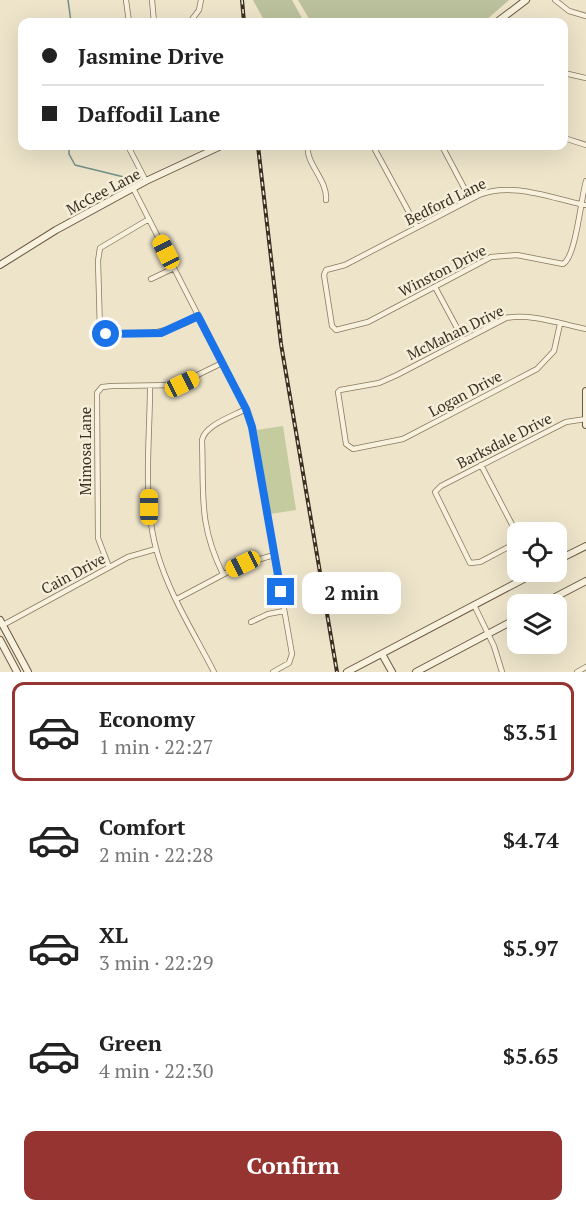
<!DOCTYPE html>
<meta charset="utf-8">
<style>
:root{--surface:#fff;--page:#f2f2f2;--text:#222;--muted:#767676;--line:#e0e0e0;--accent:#963431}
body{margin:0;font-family:"PT Serif",serif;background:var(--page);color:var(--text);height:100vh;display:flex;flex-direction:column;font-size:22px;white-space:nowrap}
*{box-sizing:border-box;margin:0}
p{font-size:20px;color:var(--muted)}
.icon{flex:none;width:33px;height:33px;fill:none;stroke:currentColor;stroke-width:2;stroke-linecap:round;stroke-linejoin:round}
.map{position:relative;height:672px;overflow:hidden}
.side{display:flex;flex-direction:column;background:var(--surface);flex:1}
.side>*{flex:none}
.top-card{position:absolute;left:18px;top:18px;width:550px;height:132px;border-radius:12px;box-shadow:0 6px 24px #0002;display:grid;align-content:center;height:132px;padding:0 24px;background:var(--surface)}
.tools{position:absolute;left:507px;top:522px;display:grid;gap:12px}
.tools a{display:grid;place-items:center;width:60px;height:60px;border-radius:12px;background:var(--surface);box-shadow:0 6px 24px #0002;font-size:30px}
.end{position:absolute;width:27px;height:27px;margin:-14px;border:8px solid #1a73e8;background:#fff;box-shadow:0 0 0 3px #fff}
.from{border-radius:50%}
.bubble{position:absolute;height:42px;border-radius:12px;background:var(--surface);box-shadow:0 6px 24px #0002;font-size:20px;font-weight:800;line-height:42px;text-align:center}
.car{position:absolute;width:18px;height:36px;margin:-18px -9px;border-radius:8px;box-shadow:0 0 4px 2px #0007;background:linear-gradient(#f5c518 24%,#345 0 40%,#f5c518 0 76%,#345 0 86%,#f5c518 0)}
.top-card b{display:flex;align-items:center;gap:21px;height:57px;font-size:22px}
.top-card b+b{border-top:2px solid var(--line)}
.top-card i{width:15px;height:15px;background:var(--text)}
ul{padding:10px 0 0;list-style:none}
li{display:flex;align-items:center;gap:18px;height:99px;margin:0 12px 9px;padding:0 12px;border:3px solid transparent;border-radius:12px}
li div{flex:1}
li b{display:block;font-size:22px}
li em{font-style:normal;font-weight:800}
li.selected{border-color:var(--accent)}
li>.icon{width:54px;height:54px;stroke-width:1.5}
.action{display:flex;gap:12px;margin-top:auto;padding:12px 24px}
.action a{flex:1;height:69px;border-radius:12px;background:var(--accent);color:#fff;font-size:24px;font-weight:800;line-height:69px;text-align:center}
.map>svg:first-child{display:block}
.green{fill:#c4cb9e}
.cemetery{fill:#bbc19c}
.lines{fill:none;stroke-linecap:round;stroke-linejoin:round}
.stream{stroke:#71908a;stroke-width:1.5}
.street-casing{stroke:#89775f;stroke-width:6}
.secondary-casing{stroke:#6b5842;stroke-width:8}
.street{stroke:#f8f1dd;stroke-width:4.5}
.secondary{stroke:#f8f1dd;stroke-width:6}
.rail-casing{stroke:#3b2f22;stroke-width:4}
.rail{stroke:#f5eed9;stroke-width:1.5;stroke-dasharray:4.5;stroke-linecap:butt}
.route{stroke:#1a73e8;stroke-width:8}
.labels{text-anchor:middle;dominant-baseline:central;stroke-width:5;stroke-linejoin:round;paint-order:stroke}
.street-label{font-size:15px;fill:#3b2f22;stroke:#f5eed9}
</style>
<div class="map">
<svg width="586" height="672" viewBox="0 0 586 672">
<rect width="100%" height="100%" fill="#ede4ca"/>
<path class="green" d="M283 426 296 510 270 514 257 430Z"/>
<path class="cemetery" d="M253 0H292L304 22H265Z
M298 0H509L484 22H311Z"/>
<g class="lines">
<path class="stream" d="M68 0 71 22
M69 146V154L75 165 128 178"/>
<defs>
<path id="street" d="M126 0 129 22
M152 0 154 22
M555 0 569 11 586 16
M190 22 199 10 201 0
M564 73 586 78
M564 138 586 145
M128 146 146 181
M308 146C305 163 328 180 326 200
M373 146 417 227
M442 146 470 199
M586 181C581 198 576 257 563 264L517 255 491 257 368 322 336 330 332 326 324 275 326 270 345 265 479 195C510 182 548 197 580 204L586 205
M133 188 246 409 252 427 292 654 289 663 273 672
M149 219 100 248 98 261 100 330 106 334C146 334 161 336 198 317
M151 279 174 268
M435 287 463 339
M560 324 554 351 537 369 403 439 353 449 346 444 338 392 340 390 379 383 397 375 506 318C530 313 561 324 586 329
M150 387C150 440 142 500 157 552 169 594 194 633 214 672
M481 465 518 536
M518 542 480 562 470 563 435 492 441 486 566 422 586 419
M109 567 98 538 97 393 102 387 112 386 177 385 222 363
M223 574C198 524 204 493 202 440 205 425 233 416 246 409
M177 599 243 564 274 555
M474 605 494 646 502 672
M251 622 268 614 284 611
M3 625 128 557 156 549
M577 672 586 667"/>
<path id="secondary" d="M497 22 526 0
M0 265 56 230 146 181 221 146
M586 391V425
M556 561 586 546
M542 604 586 581
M0 620 28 672
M0 640 17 672
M382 654 392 672
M347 672 537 572
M416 672 518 618"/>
</defs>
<use href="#street" class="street-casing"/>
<use href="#secondary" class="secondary-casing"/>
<use href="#street" class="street"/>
<use href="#secondary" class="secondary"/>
<defs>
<path id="rail" d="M242 0 244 22
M258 146 281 344 337 672"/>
</defs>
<use href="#rail" class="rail-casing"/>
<use href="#rail" class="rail"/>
</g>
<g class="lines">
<path class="route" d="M106 334 161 333 198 316 246 409 252 427 281 592"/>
</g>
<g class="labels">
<g class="street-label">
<text transform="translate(103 191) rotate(-28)">McGee Lane</text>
<text transform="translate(445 201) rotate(-26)">Bedford Lane</text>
<text transform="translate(442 270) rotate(-27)">Winston Drive</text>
<text transform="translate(455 332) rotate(-26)">McMahan Drive</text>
<text transform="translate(465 393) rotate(-28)">Logan Drive</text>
<text transform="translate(504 440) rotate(-27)">Barksdale Drive</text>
<text transform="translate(85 451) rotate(-90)">Mimosa Lane</text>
<text transform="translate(73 573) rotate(-28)">Cain Drive</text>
</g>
</g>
</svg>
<div class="tools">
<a><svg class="icon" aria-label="locate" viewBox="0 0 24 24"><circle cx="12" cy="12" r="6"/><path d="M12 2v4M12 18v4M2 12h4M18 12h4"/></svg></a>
<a><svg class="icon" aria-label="layers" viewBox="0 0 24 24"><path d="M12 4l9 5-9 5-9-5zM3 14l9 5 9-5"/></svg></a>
</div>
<i class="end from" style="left:106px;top:334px"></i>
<i class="end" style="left:281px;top:592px"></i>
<div class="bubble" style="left:302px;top:572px;width:99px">2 min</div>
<i class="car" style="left:166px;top:252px;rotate:333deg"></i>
<i class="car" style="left:182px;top:384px;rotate:64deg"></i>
<i class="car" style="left:149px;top:507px;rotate:0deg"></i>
<i class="car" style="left:243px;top:564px;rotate:244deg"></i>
<div class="top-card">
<b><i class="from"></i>Jasmine Drive</b>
<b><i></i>Daffodil Lane</b>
</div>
</div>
<section class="side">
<ul>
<li class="selected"><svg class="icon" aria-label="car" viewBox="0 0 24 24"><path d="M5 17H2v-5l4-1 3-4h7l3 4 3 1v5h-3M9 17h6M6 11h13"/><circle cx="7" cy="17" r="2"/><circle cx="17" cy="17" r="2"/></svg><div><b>Economy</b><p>1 min · 22:27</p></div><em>$3.51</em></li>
<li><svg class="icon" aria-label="car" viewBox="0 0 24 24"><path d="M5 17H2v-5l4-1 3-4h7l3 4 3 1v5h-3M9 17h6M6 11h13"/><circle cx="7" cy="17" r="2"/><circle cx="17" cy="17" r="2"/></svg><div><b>Comfort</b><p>2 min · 22:28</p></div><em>$4.74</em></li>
<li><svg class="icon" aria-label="car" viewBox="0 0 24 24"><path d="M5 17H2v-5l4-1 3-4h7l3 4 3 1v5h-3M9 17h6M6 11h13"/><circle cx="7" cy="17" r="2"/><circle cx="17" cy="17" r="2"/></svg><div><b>XL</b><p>3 min · 22:29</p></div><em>$5.97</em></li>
<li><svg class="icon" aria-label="car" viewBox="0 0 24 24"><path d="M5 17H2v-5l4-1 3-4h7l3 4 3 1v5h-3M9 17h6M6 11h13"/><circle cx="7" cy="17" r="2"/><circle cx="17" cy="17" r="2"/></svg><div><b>Green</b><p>4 min · 22:30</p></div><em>$5.65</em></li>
</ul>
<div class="action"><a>Confirm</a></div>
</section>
